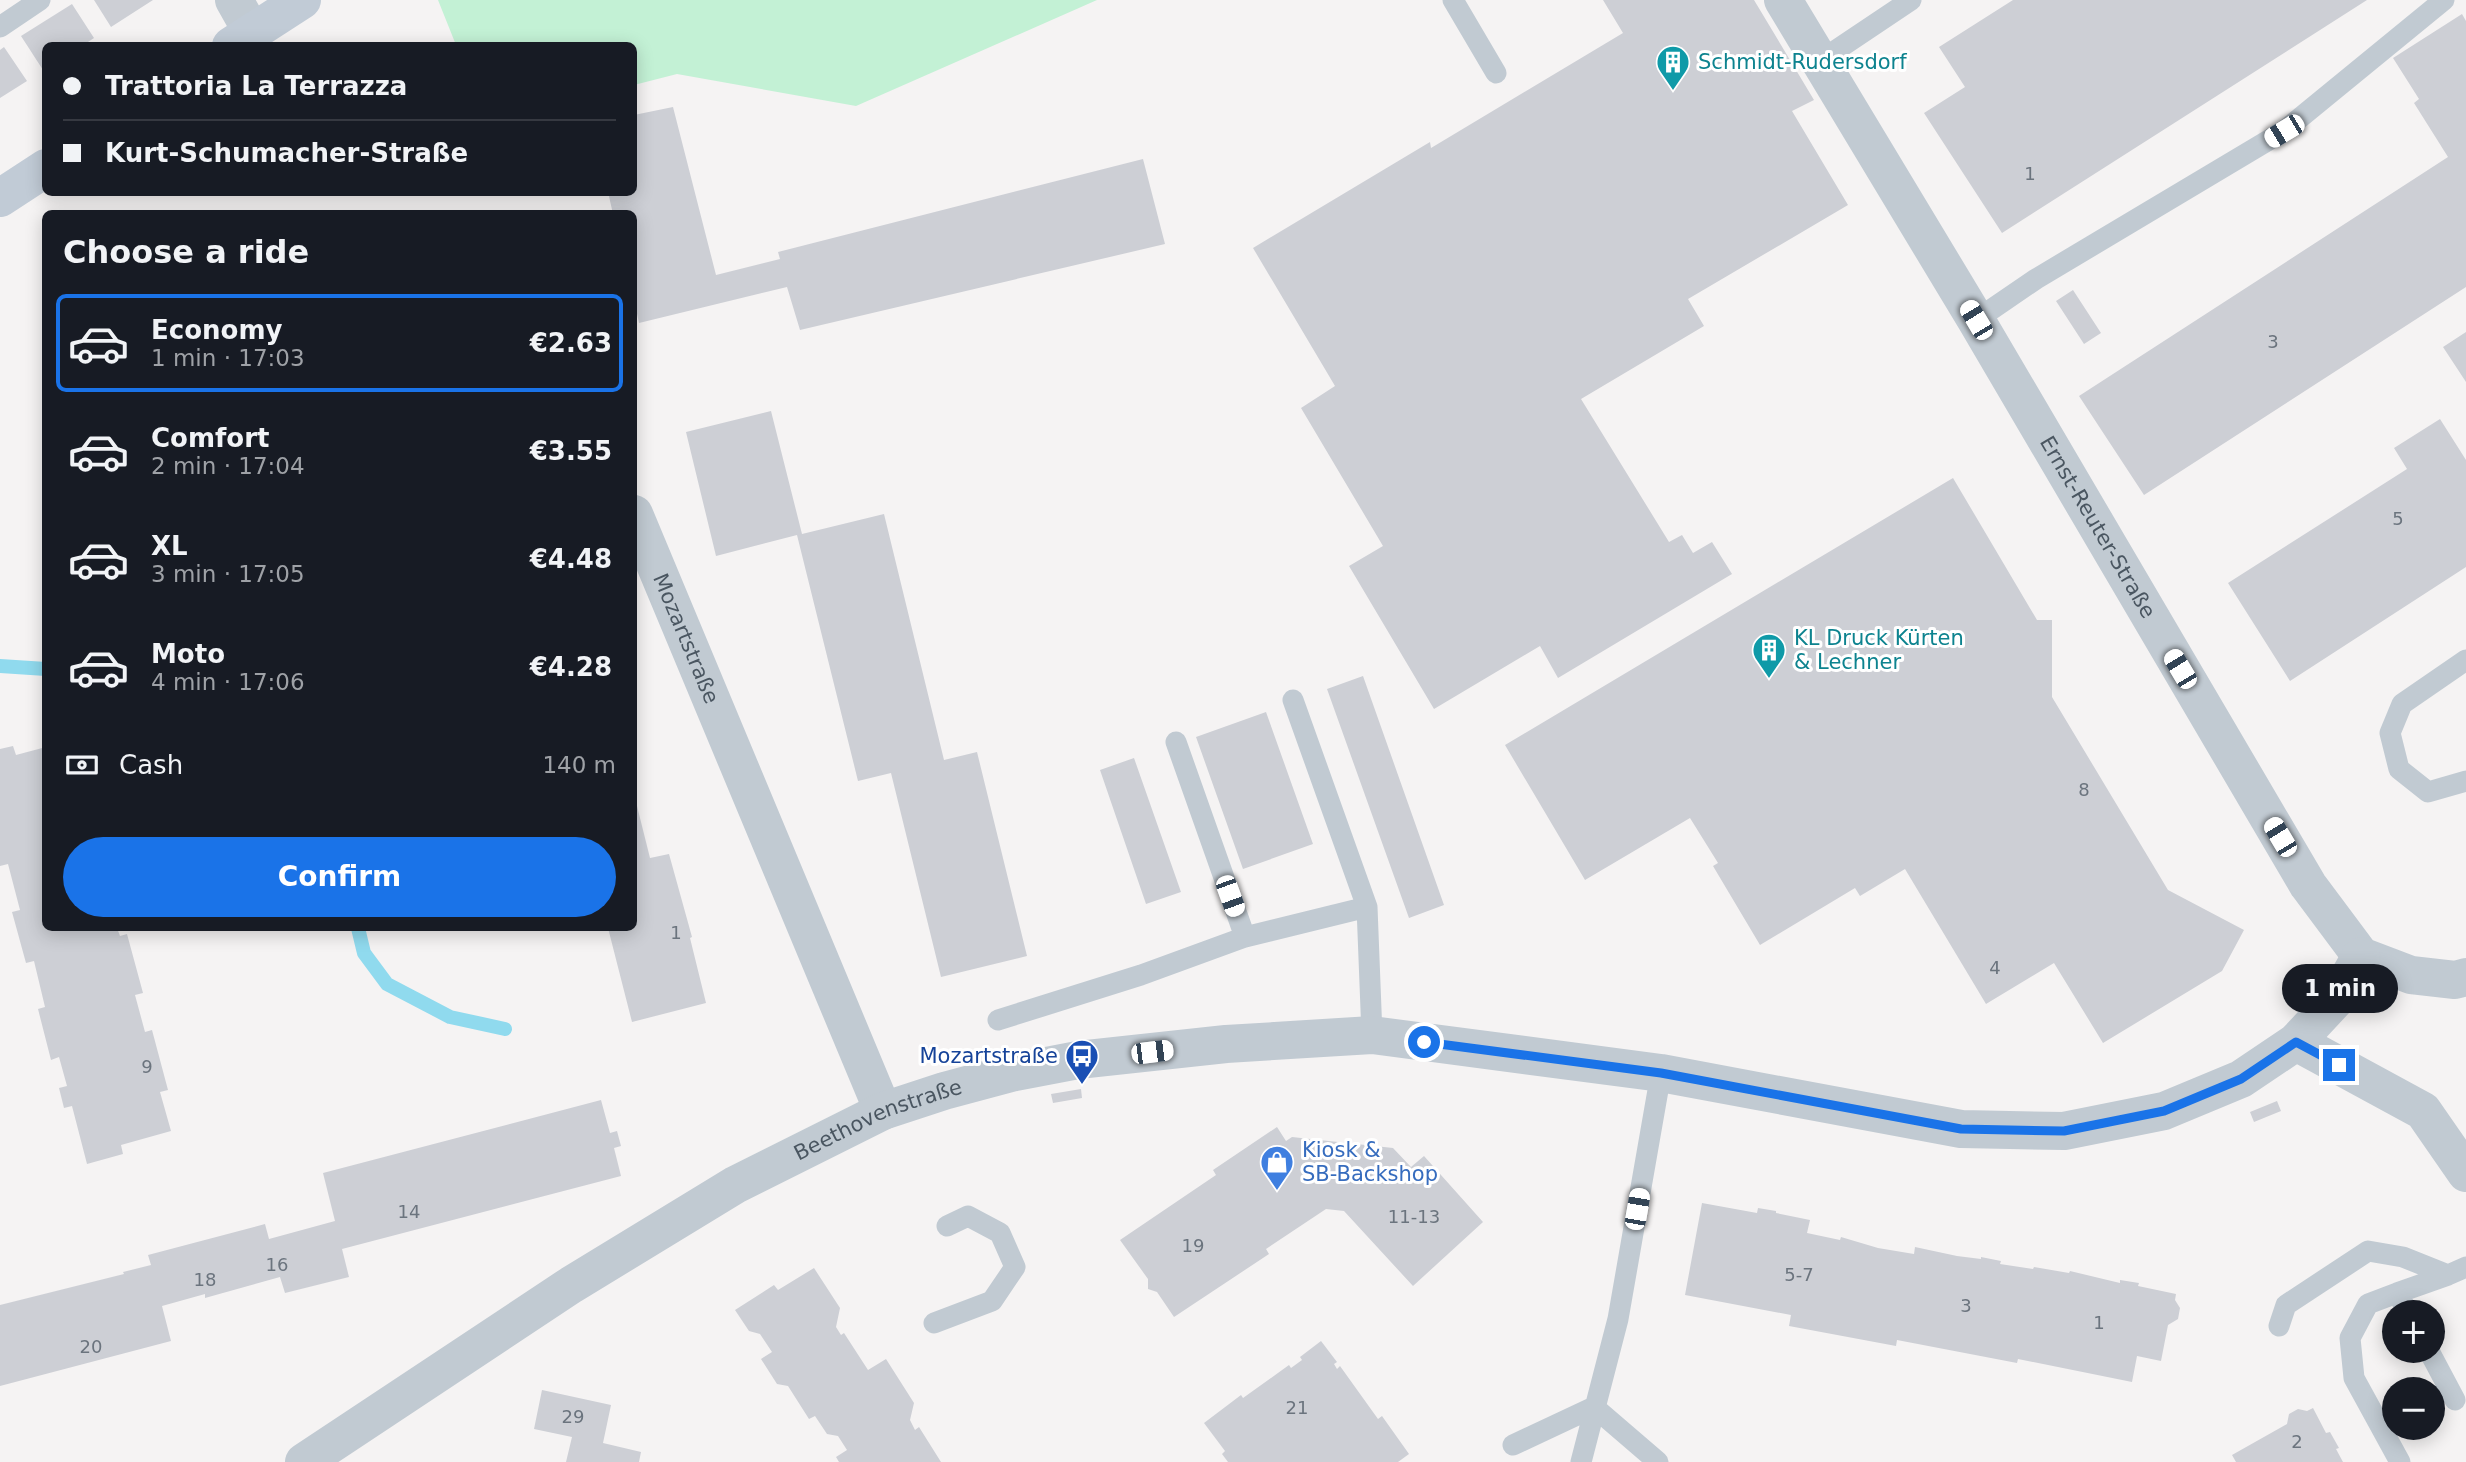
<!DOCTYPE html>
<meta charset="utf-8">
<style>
:root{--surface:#171b24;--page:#20242c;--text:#f1f3f6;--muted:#9ea1a6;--line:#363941;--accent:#1a73e8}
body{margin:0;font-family:"DejaVu Sans",sans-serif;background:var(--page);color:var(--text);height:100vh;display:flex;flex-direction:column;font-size:26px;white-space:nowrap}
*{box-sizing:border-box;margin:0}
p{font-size:23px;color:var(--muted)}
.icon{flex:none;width:38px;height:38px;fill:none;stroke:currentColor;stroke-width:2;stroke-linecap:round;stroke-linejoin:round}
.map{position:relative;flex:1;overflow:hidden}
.sheet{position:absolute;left:42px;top:210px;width:595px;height:721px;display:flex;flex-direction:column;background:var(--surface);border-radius:10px;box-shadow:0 4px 18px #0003}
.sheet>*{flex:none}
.banner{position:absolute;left:42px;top:42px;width:595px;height:154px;border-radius:10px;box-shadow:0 4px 18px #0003;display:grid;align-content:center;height:154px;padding:0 21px;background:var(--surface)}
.fabs{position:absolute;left:2382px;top:1300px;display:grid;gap:14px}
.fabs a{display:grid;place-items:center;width:63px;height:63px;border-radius:50%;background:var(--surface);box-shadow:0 4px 18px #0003;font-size:35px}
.end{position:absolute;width:32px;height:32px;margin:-16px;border:9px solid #1a73e8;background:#fff;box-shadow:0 0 0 4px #fff}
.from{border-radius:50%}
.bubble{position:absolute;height:49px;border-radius:24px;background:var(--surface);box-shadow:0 4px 18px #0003;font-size:23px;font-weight:700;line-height:49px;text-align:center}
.car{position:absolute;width:21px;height:42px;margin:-21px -10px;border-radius:9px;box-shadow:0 0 5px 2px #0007;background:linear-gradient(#fff 24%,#345 0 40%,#fff 0 76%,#345 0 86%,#fff 0)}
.banner b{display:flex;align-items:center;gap:24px;height:66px;font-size:26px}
.banner b+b{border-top:2px solid var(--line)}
.banner i{width:18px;height:18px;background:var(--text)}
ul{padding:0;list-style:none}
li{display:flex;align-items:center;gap:21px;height:98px;margin:0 14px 10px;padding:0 7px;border:4px solid transparent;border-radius:10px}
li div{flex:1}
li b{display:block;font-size:26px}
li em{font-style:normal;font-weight:700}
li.on{border-color:var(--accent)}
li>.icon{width:63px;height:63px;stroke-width:1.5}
h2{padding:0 21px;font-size:32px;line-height:84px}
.pay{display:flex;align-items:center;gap:18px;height:77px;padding:0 21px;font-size:26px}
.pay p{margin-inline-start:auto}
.cta{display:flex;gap:14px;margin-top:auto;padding:14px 21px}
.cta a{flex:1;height:80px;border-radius:42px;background:var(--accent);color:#fff;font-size:28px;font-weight:700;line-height:80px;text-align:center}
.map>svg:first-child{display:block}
.green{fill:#c3f1d5}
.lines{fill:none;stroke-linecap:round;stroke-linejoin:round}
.stream{stroke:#90daee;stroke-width:14}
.building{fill:#cdcfd5}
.service{stroke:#c1cad2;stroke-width:21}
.minor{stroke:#c1cad2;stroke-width:38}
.secondary{stroke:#c1cbd6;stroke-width:38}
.route{stroke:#1a73e8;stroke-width:9}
.labels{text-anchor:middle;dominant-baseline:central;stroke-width:6;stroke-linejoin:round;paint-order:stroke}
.number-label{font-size:18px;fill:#6b747e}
.culture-label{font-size:21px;fill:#0d838f;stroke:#fff;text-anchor:start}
.street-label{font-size:21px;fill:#4a5661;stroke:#fff}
.transit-label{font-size:21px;fill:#164399;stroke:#fff;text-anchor:end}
.shop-label{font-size:21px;fill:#366cbe;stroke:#fff;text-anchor:start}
</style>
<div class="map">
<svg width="2466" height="1462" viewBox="0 0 2466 1462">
<rect width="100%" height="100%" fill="#f5f3f3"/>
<path class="green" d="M438 0H1097L856 106 677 74 634 85V46L456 45Z"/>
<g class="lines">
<path class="stream" d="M0 666 46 669
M358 928 364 953 387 984 450 1017 505 1029"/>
</g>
<path class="building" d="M94 0H153L111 27Z
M1603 0H1754L1814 100 1792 111 1848 205 1688 299 1704 326 1581 399 1669 542 1682 535 1693 553 1712 542 1732 574 1558 678 1540 646 1434 709 1349 566 1383 546 1301 408 1335 386 1253 248 1430 142 1431 148 1623 33Z
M2013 0H2367L2002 233 1924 113 1965 87 1939 47Z
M72 4 94 38 82 46H46V68L43 70 21 36Z
M2462 14 2466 21V287L2144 495 2079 396 2448 157 2414 103 2419 99 2393 58Z
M4 47 27 81 0 98V50Z
M673 107 716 275 780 259 778 252 1143 159 1165 244 800 330 787 287 639 323 634 300V214H613L608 192H634V115Z
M2073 290 2101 333 2084 344 2056 301Z
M2466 332V382L2443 347Z
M771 411 802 534 884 514 944 760 977 752 1027 956 941 977 891 773 858 781 797 535 716 556 686 432Z
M2440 419 2466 460V567L2290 681 2228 583 2407 469 2394 448Z
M1953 478 2037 620H2052V697L2168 890 2244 930 2222 971 2103 1043 2054 963 1986 1004 1905 869 1860 896 1855 888 1760 945 1713 866 1718 863 1690 818 1585 880 1505 745Z
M1363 676 1444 905 1409 918 1327 689Z
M1266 712 1313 844 1243 869 1196 737Z
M13 746 16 755 46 747V928H117L120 936 127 934 143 993 135 995 145 1032 152 1030 168 1090 160 1092 171 1131 121 1145 123 1154 87 1164 72 1106 64 1108 59 1088 67 1086 59 1057 51 1060 38 1009 45 1007 34 961 26 963 12 912 20 910 8 864 0 866V749Z
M1134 758 1181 892 1146 904 1100 770Z
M634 788 637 798H635L650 858 669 854 692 937 690 938 706 1003 632 1022 608 928H634Z
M1081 1089 1082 1098 1053 1103 1051 1094Z
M601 1100 610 1133 617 1131 621 1146 614 1148 621 1176 342 1249 349 1277 285 1293 280 1277 205 1298V1294L162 1306 171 1341 0 1386V1305L124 1274 123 1272 151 1265 148 1255 265 1224 269 1239 335 1221 323 1173Z
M2277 1101 2281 1111 2254 1122 2250 1112Z
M1277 1127 1286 1141 1292 1137 1393 1148 1411 1167 1424 1156 1483 1222 1413 1286 1344 1211 1326 1209 1266 1249 1269 1254 1174 1317 1157 1292 1148 1289V1279L1120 1240 1216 1175 1213 1170Z
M1702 1203 1757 1213 1758 1208 1776 1211V1213L1810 1220 1807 1233 1840 1240 1841 1237 1878 1248 1914 1254 1915 1247 1957 1256 1981 1259V1257L2001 1261 2000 1264 2033 1269 2034 1267 2069 1273 2070 1271 2120 1283V1280L2139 1283 2138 1286 2176 1294 2175 1300 2180 1308 2178 1319 2168 1325 2161 1361 2137 1356 2132 1382 2018 1359 2017 1363 1897 1340 1896 1346 1789 1326 1791 1315 1685 1295Z
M814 1268 840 1308 836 1327 841 1335 844 1333 868 1370 886 1359 914 1403 910 1420 915 1430 919 1427 941 1462H839L836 1457 847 1450 838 1436 827 1434 815 1416 809 1419 788 1386 777 1384 761 1359 772 1352 760 1334 749 1331 735 1310 774 1285 778 1290Z
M1321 1341 1337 1362 1334 1364 1337 1369 1340 1366 1378 1419 1382 1416 1409 1454 1398 1462H1228L1222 1454 1225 1451 1204 1423 1241 1395 1243 1398 1289 1365 1291 1368 1302 1360 1300 1357Z
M542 1390 611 1405 603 1443 641 1452 639 1462H566L572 1437 534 1429Z
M2313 1408 2326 1433 2330 1432 2339 1448 2336 1449 2343 1462H2236L2232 1455 2287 1424 2289 1414 2298 1409 2307 1411Z"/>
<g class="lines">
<path class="service" d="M1453 0 1496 73
M0 27 40 0
M1820 61 1911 0
M1976 320 2036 279 2284 131 2444 0
M2466 660 2402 704 2390 733 2399 769 2428 792 2466 781
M1293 700 1367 907
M1176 742 1245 937
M998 1020 1141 975 1245 937 1367 907 1372 1035
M2397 1293 2448 1275
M934 1323 992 1301 1015 1267 1000 1233 968 1216 947 1226
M2279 1326 2286 1305 2368 1251 2403 1257 2448 1275 2466 1267
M2429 1351 2455 1400
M1513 1445 1594 1407 1658 1462
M1581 1462 1618 1319 1661 1073
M2400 1462 2354 1378 2350 1338 2368 1304 2397 1293 2408 1312"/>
<g class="minor">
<path d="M234 0 252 32"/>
<path id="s1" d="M1783 0 1976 320 2308 885 2361 956 2411 975 2455 980 2466 977"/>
<path id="s2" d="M634 514 883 1111"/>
<path d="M2296 1042 2423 1111 2466 1173"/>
<path id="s3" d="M304 1462 571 1285 735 1185 883 1111 944 1091 1015 1072 1078 1060 1226 1044 1372 1035 1661 1073 1961 1129 2064 1131 2164 1111 2241 1079 2296 1042 2337 998 2361 956"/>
</g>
<path class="secondary" d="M231 46 302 0
M0 198 46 168"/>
</g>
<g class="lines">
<path class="route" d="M1424 1042 1661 1073 1961 1129 2064 1131 2164 1111 2241 1079 2296 1042 2339 1065"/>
</g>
<defs>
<symbol id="building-pin" viewBox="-11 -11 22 30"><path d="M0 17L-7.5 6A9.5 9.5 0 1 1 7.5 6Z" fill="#0f9aa8" stroke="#fff"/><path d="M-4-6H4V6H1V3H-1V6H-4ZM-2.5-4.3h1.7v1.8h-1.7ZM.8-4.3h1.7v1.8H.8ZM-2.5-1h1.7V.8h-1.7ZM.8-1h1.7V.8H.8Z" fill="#fff"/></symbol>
<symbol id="bus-pin" viewBox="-11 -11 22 30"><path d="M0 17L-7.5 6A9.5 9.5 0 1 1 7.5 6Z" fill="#1a4fb4" stroke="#fff"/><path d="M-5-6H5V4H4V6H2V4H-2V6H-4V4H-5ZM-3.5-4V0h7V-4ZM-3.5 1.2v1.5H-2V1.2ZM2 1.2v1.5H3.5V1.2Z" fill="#fff"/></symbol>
<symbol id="shop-pin" viewBox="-11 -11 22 30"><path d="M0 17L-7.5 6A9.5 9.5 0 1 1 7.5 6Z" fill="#3f7fe0" stroke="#fff"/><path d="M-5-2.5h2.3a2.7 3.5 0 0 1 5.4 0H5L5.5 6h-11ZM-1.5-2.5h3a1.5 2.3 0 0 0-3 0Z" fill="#fff"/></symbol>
</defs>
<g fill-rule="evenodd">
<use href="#building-pin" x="1654" y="43" width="38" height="52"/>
<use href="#building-pin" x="1750" y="631" width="38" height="52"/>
<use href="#bus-pin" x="1063" y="1037" width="38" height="52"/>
<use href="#shop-pin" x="1258" y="1143" width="38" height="52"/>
</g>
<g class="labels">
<g class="number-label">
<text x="2030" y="173">1</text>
<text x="2273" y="341">3</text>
<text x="2398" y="518">5</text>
<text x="2084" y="789">8</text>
<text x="676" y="932">1</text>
<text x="1995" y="967">4</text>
<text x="147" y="1066">9</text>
<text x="409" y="1211">14</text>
<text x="1414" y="1216">11-13</text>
<text x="1193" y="1245">19</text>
<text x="277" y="1264">16</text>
<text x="1799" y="1274">5-7</text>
<text x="205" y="1279">18</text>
<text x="1966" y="1305">3</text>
<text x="2099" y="1322">1</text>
<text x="91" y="1346">20</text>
<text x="1297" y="1407">21</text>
<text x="573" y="1416">29</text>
<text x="2297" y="1441">2</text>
</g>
<g class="culture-label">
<text x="1698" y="62">Schmidt-Rudersdorf</text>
<text x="1794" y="638">KL Druck Kürten<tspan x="1794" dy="24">&amp; Lechner</tspan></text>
</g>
<g class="street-label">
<text stroke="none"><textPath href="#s1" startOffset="614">Ernst-Reuter-Straße</textPath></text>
<text stroke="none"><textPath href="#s2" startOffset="135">Mozartstraße</textPath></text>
<text stroke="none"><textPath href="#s3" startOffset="670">Beethovenstraße</textPath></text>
</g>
<g class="transit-label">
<text x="1058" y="1056">Mozartstraße</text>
</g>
<g class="shop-label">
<text x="1302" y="1150">Kiosk &amp;<tspan x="1302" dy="24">SB-Backshop</tspan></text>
</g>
</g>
</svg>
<div class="fabs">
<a>+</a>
<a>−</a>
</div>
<i class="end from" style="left:1424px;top:1042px"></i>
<i class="end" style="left:2339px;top:1065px"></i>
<div class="bubble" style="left:2282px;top:964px;width:116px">1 min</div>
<i class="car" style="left:2284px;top:131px;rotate:239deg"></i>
<i class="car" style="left:1976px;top:320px;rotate:329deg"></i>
<i class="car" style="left:2180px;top:669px;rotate:329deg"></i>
<i class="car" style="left:2280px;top:837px;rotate:329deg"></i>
<i class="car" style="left:1230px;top:896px;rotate:160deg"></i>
<i class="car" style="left:1152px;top:1052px;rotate:83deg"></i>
<i class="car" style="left:1637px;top:1209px;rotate:10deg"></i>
<div class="banner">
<b><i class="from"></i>Trattoria La Terrazza</b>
<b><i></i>Kurt-Schumacher-Straße</b>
</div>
<section class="sheet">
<h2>Choose a ride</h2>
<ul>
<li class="on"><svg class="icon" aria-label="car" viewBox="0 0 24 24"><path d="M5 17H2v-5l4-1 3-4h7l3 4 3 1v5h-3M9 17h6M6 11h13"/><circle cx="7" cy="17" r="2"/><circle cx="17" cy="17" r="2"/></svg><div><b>Economy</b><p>1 min · 17:03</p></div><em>€2.63</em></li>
<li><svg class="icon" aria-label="car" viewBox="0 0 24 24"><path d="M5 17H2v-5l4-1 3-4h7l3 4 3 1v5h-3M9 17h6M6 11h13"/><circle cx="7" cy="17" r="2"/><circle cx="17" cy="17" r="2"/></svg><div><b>Comfort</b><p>2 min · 17:04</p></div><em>€3.55</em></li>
<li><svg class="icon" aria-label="car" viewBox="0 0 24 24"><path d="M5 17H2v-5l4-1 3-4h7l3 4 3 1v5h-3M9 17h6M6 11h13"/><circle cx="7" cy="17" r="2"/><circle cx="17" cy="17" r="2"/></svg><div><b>XL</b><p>3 min · 17:05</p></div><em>€4.48</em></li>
<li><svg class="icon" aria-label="car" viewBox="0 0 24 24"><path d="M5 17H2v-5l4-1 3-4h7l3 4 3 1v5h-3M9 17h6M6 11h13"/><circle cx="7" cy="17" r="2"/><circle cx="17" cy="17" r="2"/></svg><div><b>Moto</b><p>4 min · 17:06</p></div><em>€4.28</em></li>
</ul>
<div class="pay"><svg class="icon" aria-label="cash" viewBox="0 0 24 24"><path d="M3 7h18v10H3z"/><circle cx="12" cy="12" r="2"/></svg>Cash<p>140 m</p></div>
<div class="cta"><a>Confirm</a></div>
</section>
</div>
